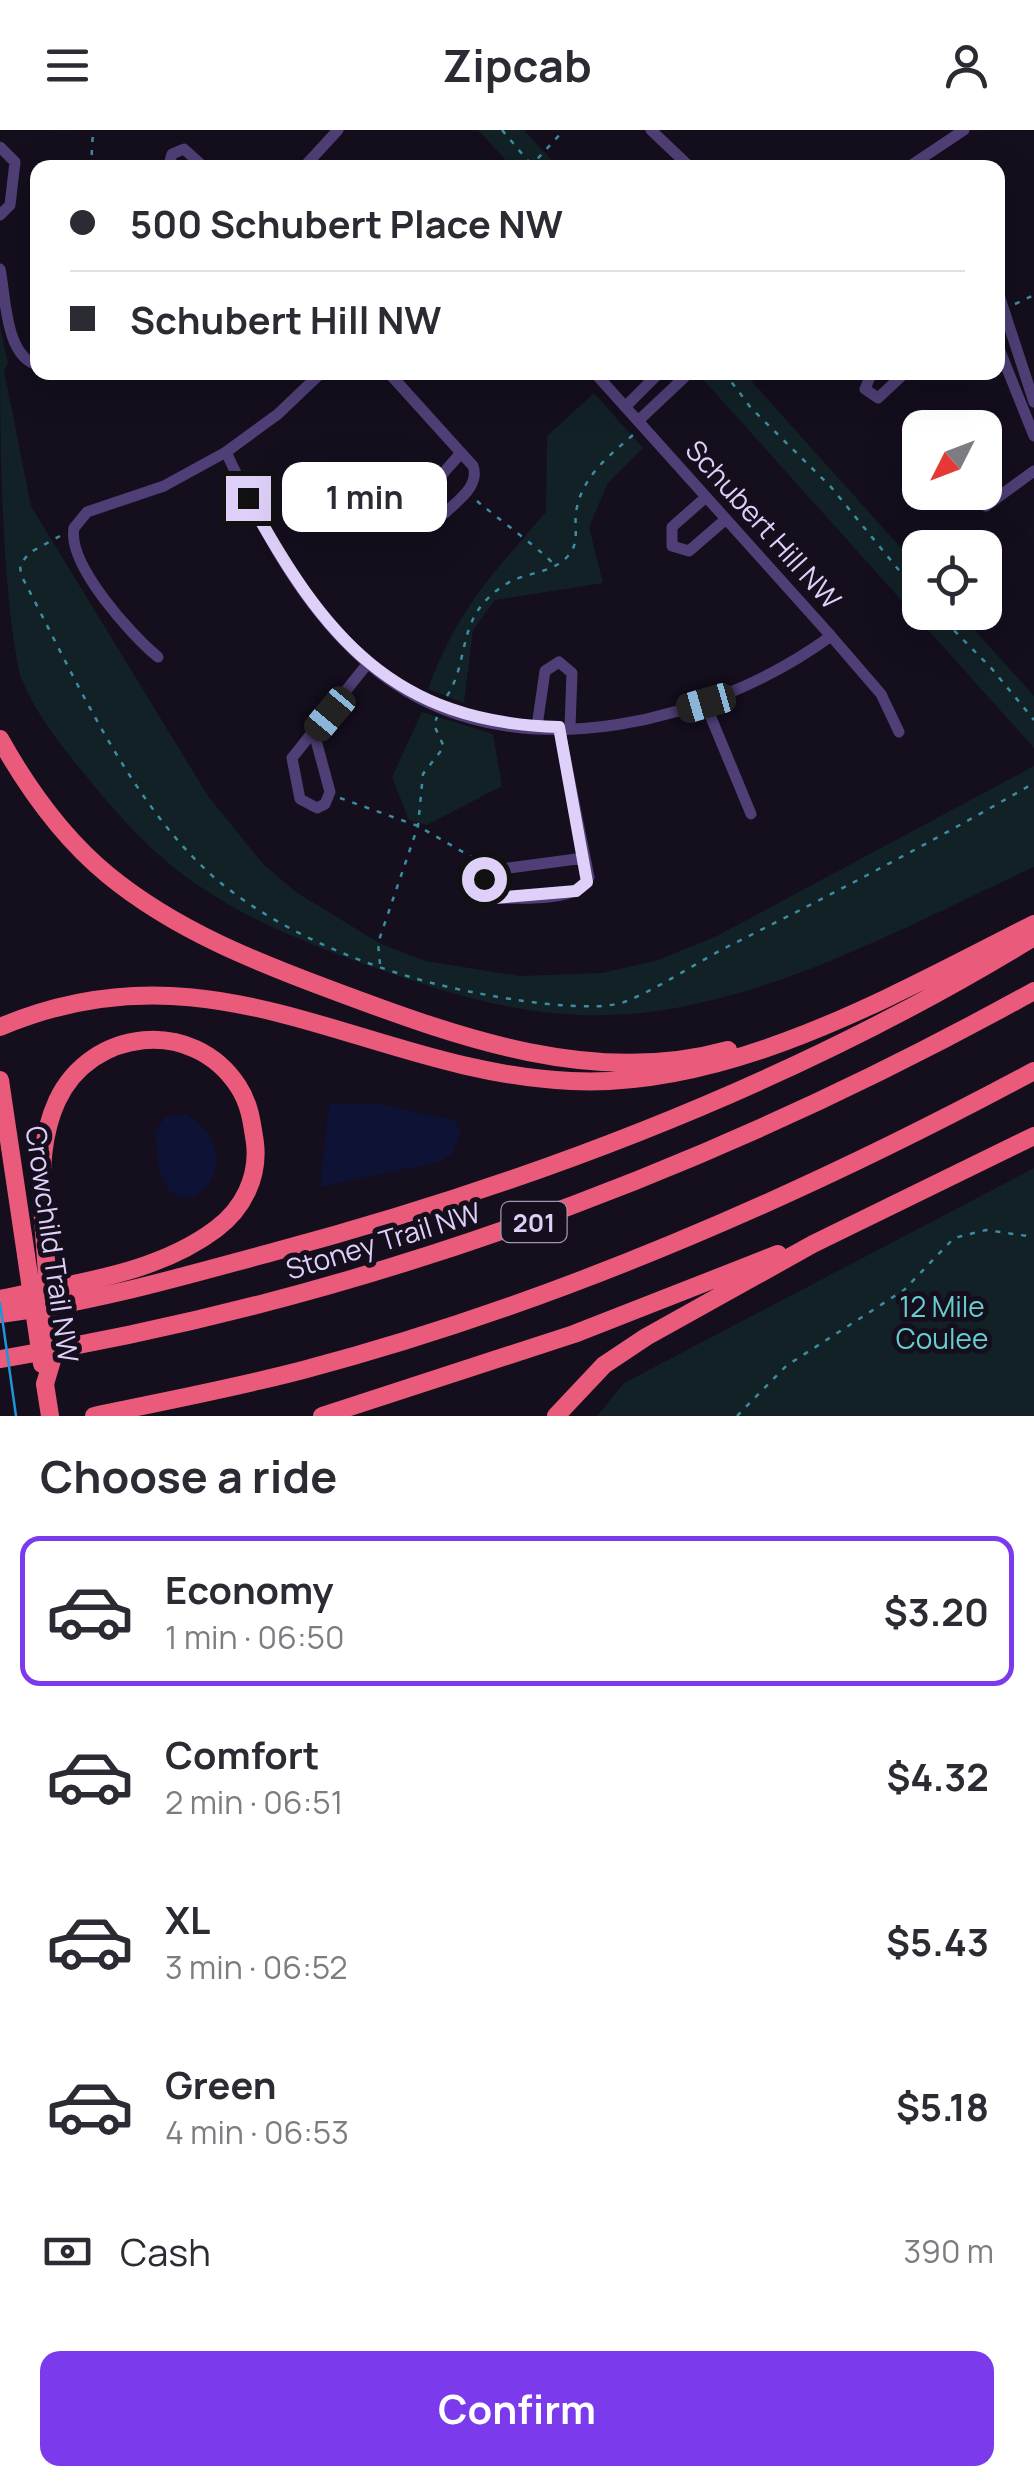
<!DOCTYPE html>
<meta charset="utf-8">
<style>
:root{--surface:#fff;--page:#f2f2f3;--text:#2b2b33;--muted:#7c7c81;--line:#e1e1e2;--accent:#7c3aed}
body{margin:0;font-family:Manrope,sans-serif;background:var(--page);color:var(--text);height:100vh;display:flex;flex-direction:column;font-size:38px;white-space:nowrap}
*{box-sizing:border-box;margin:0}
p{font-size:32px;color:var(--muted)}
.icon{flex:none;width:55px;height:55px;fill:none;stroke:currentColor;stroke-width:2;stroke-linecap:round;stroke-linejoin:round}
.map{position:relative;height:1286px;overflow:hidden}
.panel{display:flex;flex-direction:column;background:var(--surface);flex:1}
.panel>*{flex:none}
.top-card{position:absolute;left:30px;top:30px;width:975px;height:220px;border-radius:20px;box-shadow:0 10px 40px #0002;display:grid;align-content:center;height:220px;padding:0 40px;background:var(--surface)}
.needle{width:65px;rotate:228deg}
.controls{position:absolute;left:902px;top:280px;display:grid;gap:20px}
.controls a{display:grid;place-items:center;width:100px;height:100px;border-radius:20px;background:var(--surface);box-shadow:0 10px 40px #0002;font-size:50px}
.end{position:absolute;width:45px;height:45px;margin:-22px;border:12px solid #dfd0f9;background:#111;box-shadow:0 0 0 5px #111}
.from{border-radius:50%}
.bubble{position:absolute;height:70px;border-radius:20px;background:var(--surface);box-shadow:0 10px 40px #0002;font-size:32px;font-weight:700;line-height:70px;text-align:center}
.car{position:absolute;width:30px;height:60px;margin:-30px -15px;border-radius:12px;box-shadow:0 0 8px 2px #0007;background:linear-gradient(#222 24%,#8ab4d8 0 40%,#222 0 76%,#8ab4d8 0 86%,#222 0)}
.top-card b{display:flex;align-items:center;gap:35px;height:95px;font-size:38px}
.top-card b+b{border-top:2px solid var(--line)}
.top-card i{width:25px;height:25px;background:var(--text)}
ul{padding:0;list-style:none}
li{display:flex;align-items:center;gap:30px;height:150px;margin:0 20px 15px;padding:0 20px;border:5px solid transparent;border-radius:20px}
li div{flex:1}
li b{display:block;font-size:38px}
li em{font-style:normal;font-weight:700}
li.on{border-color:var(--accent)}
li>.icon{width:90px;height:90px;stroke-width:1.5}
h2{padding:0 40px;font-size:45px;line-height:120px}
.pay{display:flex;align-items:center;gap:25px;height:110px;padding:0 40px;font-size:38px}
.pay p{margin-inline-start:auto}
.action{display:flex;gap:20px;margin-top:auto;padding:20px 40px}
.action a{flex:1;height:115px;border-radius:20px;background:var(--accent);color:#fff;font-size:40px;font-weight:700;line-height:115px;text-align:center}
header{display:flex;justify-content:space-between;align-items:center;height:130px;padding:0 40px;background:var(--surface);font-size:45px;font-weight:700}
.map>svg:first-child{display:block}
.green{fill:#122126}
.water{fill:#0e1235}
.lines{fill:none;stroke-linecap:round;stroke-linejoin:round}
.path{stroke:#3c8da1;stroke-width:2.5;stroke-dasharray:5 8;stroke-linecap:butt}
.minor{stroke:#4f3f76;stroke-width:11}
.highway{stroke:#ea5a7a;stroke-width:18}
.tram{stroke:#1c95d9;stroke-width:2.5}
.highway-bridge{stroke:#ea5a7a;stroke-width:18}
.route{stroke:#dfd0f9;stroke-width:12}
.labels{text-anchor:middle;dominant-baseline:central;stroke-width:10;stroke-linejoin:round;paint-order:stroke}
.shield{fill:#140e1d;stroke:#a296b7;stroke-width:2.5}
.shield-label{font-size:25px;font-weight:bold;fill:#dfd0f9}
.street-label{font-size:28px;fill:#dfd0f9;stroke:#140e1d}
.park-label{font-size:28px;fill:#66cecf;stroke:#140e1d}
</style>
<header><svg class="icon" aria-label="menu" viewBox="0 0 24 24"><path d="M4 6h16M4 12h16M4 18h16"/></svg>Zipcab<svg class="icon" aria-label="person" viewBox="0 0 24 24"><circle cx="12" cy="8" r="4"/><path d="M4 21q1-7 8-7t8 7"/></svg></header>
<div class="map">
<svg width="1034" height="1286" viewBox="0 0 1034 1286">
<rect width="100%" height="100%" fill="#140e1d"/>
<path class="green" d="M478 0H524L558 37H512Z
M0 196 8 233 4 240 31 376 208 666 264 735 296 762 381 814 426 831 520 846 602 843 658 830 717 806 1034 636V737C914 792 789 862 657 881 553 896 464 870 367 835 298 810 235 785 177 740 141 712 110 676 82 641 57 611 34 581 20 545 0 451 0 299 0 196Z
M703 243H744L920 439V482L959 483 1034 566V618L700 246Z
M594 263 643 318 608 353 589 397 603 453 495 470 473 500 464 573 428 559C458 478 491 446 546 382L547 306Z
M422 582 493 604 502 656 427 695 409 690 392 647Z
M1034 1038V1286H597L624 1253Z"/>
<path class="water" d="M329 974H378L455 990 461 1002 452 1024 439 1032 320 1057Z
M185 984C257 1025 185 1105 162 1048 157 1035 157 1017 155 1002L165 987Z"/>
<g class="lines">
<path class="path" d="M502 0 534 38
M91 38 93 0
M529 38 564 0
M1015 174 1034 165
M724 242 751 278 831 357 920 466
M477 371C492 384 549 426 554 435
M60 406 29 423 20 435 21 445C75 547 132 680 222 754 292 810 391 847 477 863 512 870 595 884 627 871 661 857 694 834 727 817 831 765 934 711 1034 653
M936 482 992 539 1034 590
M447 566C472 526 454 487 506 454 525 442 552 444 568 426 580 413 574 398 576 382 582 346 608 327 634 304
M340 668 418 696 482 733
M380 834 378 813 418 696 423 644 444 617 434 595 437 587
M737 1286 786 1236 904 1160 954 1108 986 1100 1034 1107"/>
<path class="minor" d="M651 0 691 38
M0 17 15 32 10 75 0 85
M168 38 172 24 184 19 205 38
M303 38 338 0
M907 38 964 0
M0 139C6 167 5 227 38 235
M998 162 1034 272
M998 216 1034 306
M322 242 278 284 226 322C265 406 315 501 395 554 524 641 715 591 831 506L594 242
M388 242 473 336C480 356 458 370 445 383L430 385 422 375V367L461 323
M872 242 865 259 878 268 906 242
M625 277 660 242
M638 291 690 242
M706 367 672 397V416L689 421 726 389
M986 376 1034 341
M831 506 881 564 899 602
M158 527C131 505 67 434 74 398L87 382 164 356 226 322
M705 573 751 684
M537 596 545 541 559 532 572 543 570 597
M559 597 589 747C578 773 519 768 494 768L484 759V749L494 740 584 728
M314 603 330 662 325 674 317 678 300 669 292 628 368 533"/>
<path class="highway" d="M0 609C28 659 63 708 108 745 175 800 256 832 337 862 460 908 595 957 728 920
M0 897C216 805 368 942 571 951 731 959 895 864 1034 794
M0 950 26 1125
M0 1169C72 1153 155 1145 216 1099 243 1079 259 1047 255 1013 252 993 250 974 238 956 193 887 91 898 57 971 42 1004 41 1039 42 1075
M0 1184C92 1173 184 1146 273 1122 538 1051 799 951 1034 807
M0 1229C366 1169 711 1040 1034 861
M45 1254 50 1286
M94 1286C164 1271 234 1258 303 1240 557 1173 803 1065 1034 941
M322 1286 574 1204 778 1124
M556 1286 604 1235 646 1207 813 1114 1034 1006"/>
<path class="tram" d="M0 1173 16 1286"/>
<path class="highway-bridge" d="M42 1075 53 1227 45 1254
M26 1125 42 1234"/>
</g>
<g class="lines">
<path class="route" d="M248 368C323 506 393 593 559 597L587 752 576 761 494 768 486 763 484 749"/>
</g>
<g class="labels">
<rect class="shield" x="501.5" y="1072" width="65" height="40" rx="8"/>
<g class="shield-label">
<text x="534" y="1092">201</text>
</g>
<g class="street-label">
<text transform="translate(764 394) rotate(48)">Schubert Hill NW</text>
<text transform="translate(383 1110) rotate(-17)">Stoney Trail NW</text>
<text transform="translate(53 1114) rotate(82)">Crowchild Trail NW</text>
</g>
<g class="park-label">
<text x="942" y="1176">12 Mile<tspan x="942" dy="32">Coulee</tspan></text>
</g>
</g>
</svg>
<div class="controls">
<a><svg class="needle" viewBox="-14 -14 28 28"><path d="M0-13l5 13h-10z" fill="#e53935"/><path d="M0 13l5-13h-10z" fill="#7c7c81"/></svg></a>
<a><svg class="icon" aria-label="locate" viewBox="0 0 24 24"><circle cx="12" cy="12" r="6"/><path d="M12 2v4M12 18v4M2 12h4M18 12h4"/></svg></a>
</div>
<i class="end from" style="left:484px;top:749px"></i>
<i class="end" style="left:248px;top:368px"></i>
<div class="bubble" style="left:282px;top:332px;width:165px">1 min</div>
<i class="car" style="left:706px;top:573px;rotate:254deg"></i>
<i class="car" style="left:330px;top:584px;rotate:220deg"></i>
<div class="top-card">
<b><i class="from"></i>500 Schubert Place NW</b>
<b><i></i>Schubert Hill NW</b>
</div>
</div>
<section class="panel">
<h2>Choose a ride</h2>
<ul>
<li class="on"><svg class="icon" aria-label="car" viewBox="0 0 24 24"><path d="M5 17H2v-5l4-1 3-4h7l3 4 3 1v5h-3M9 17h6M6 11h13"/><circle cx="7" cy="17" r="2"/><circle cx="17" cy="17" r="2"/></svg><div><b>Economy</b><p>1 min · 06:50</p></div><em>$3.20</em></li>
<li><svg class="icon" aria-label="car" viewBox="0 0 24 24"><path d="M5 17H2v-5l4-1 3-4h7l3 4 3 1v5h-3M9 17h6M6 11h13"/><circle cx="7" cy="17" r="2"/><circle cx="17" cy="17" r="2"/></svg><div><b>Comfort</b><p>2 min · 06:51</p></div><em>$4.32</em></li>
<li><svg class="icon" aria-label="car" viewBox="0 0 24 24"><path d="M5 17H2v-5l4-1 3-4h7l3 4 3 1v5h-3M9 17h6M6 11h13"/><circle cx="7" cy="17" r="2"/><circle cx="17" cy="17" r="2"/></svg><div><b>XL</b><p>3 min · 06:52</p></div><em>$5.43</em></li>
<li><svg class="icon" aria-label="car" viewBox="0 0 24 24"><path d="M5 17H2v-5l4-1 3-4h7l3 4 3 1v5h-3M9 17h6M6 11h13"/><circle cx="7" cy="17" r="2"/><circle cx="17" cy="17" r="2"/></svg><div><b>Green</b><p>4 min · 06:53</p></div><em>$5.18</em></li>
</ul>
<div class="pay"><svg class="icon" aria-label="cash" viewBox="0 0 24 24"><path d="M3 7h18v10H3z"/><circle cx="12" cy="12" r="2"/></svg>Cash<p>390 m</p></div>
<div class="action"><a>Confirm</a></div>
</section>
